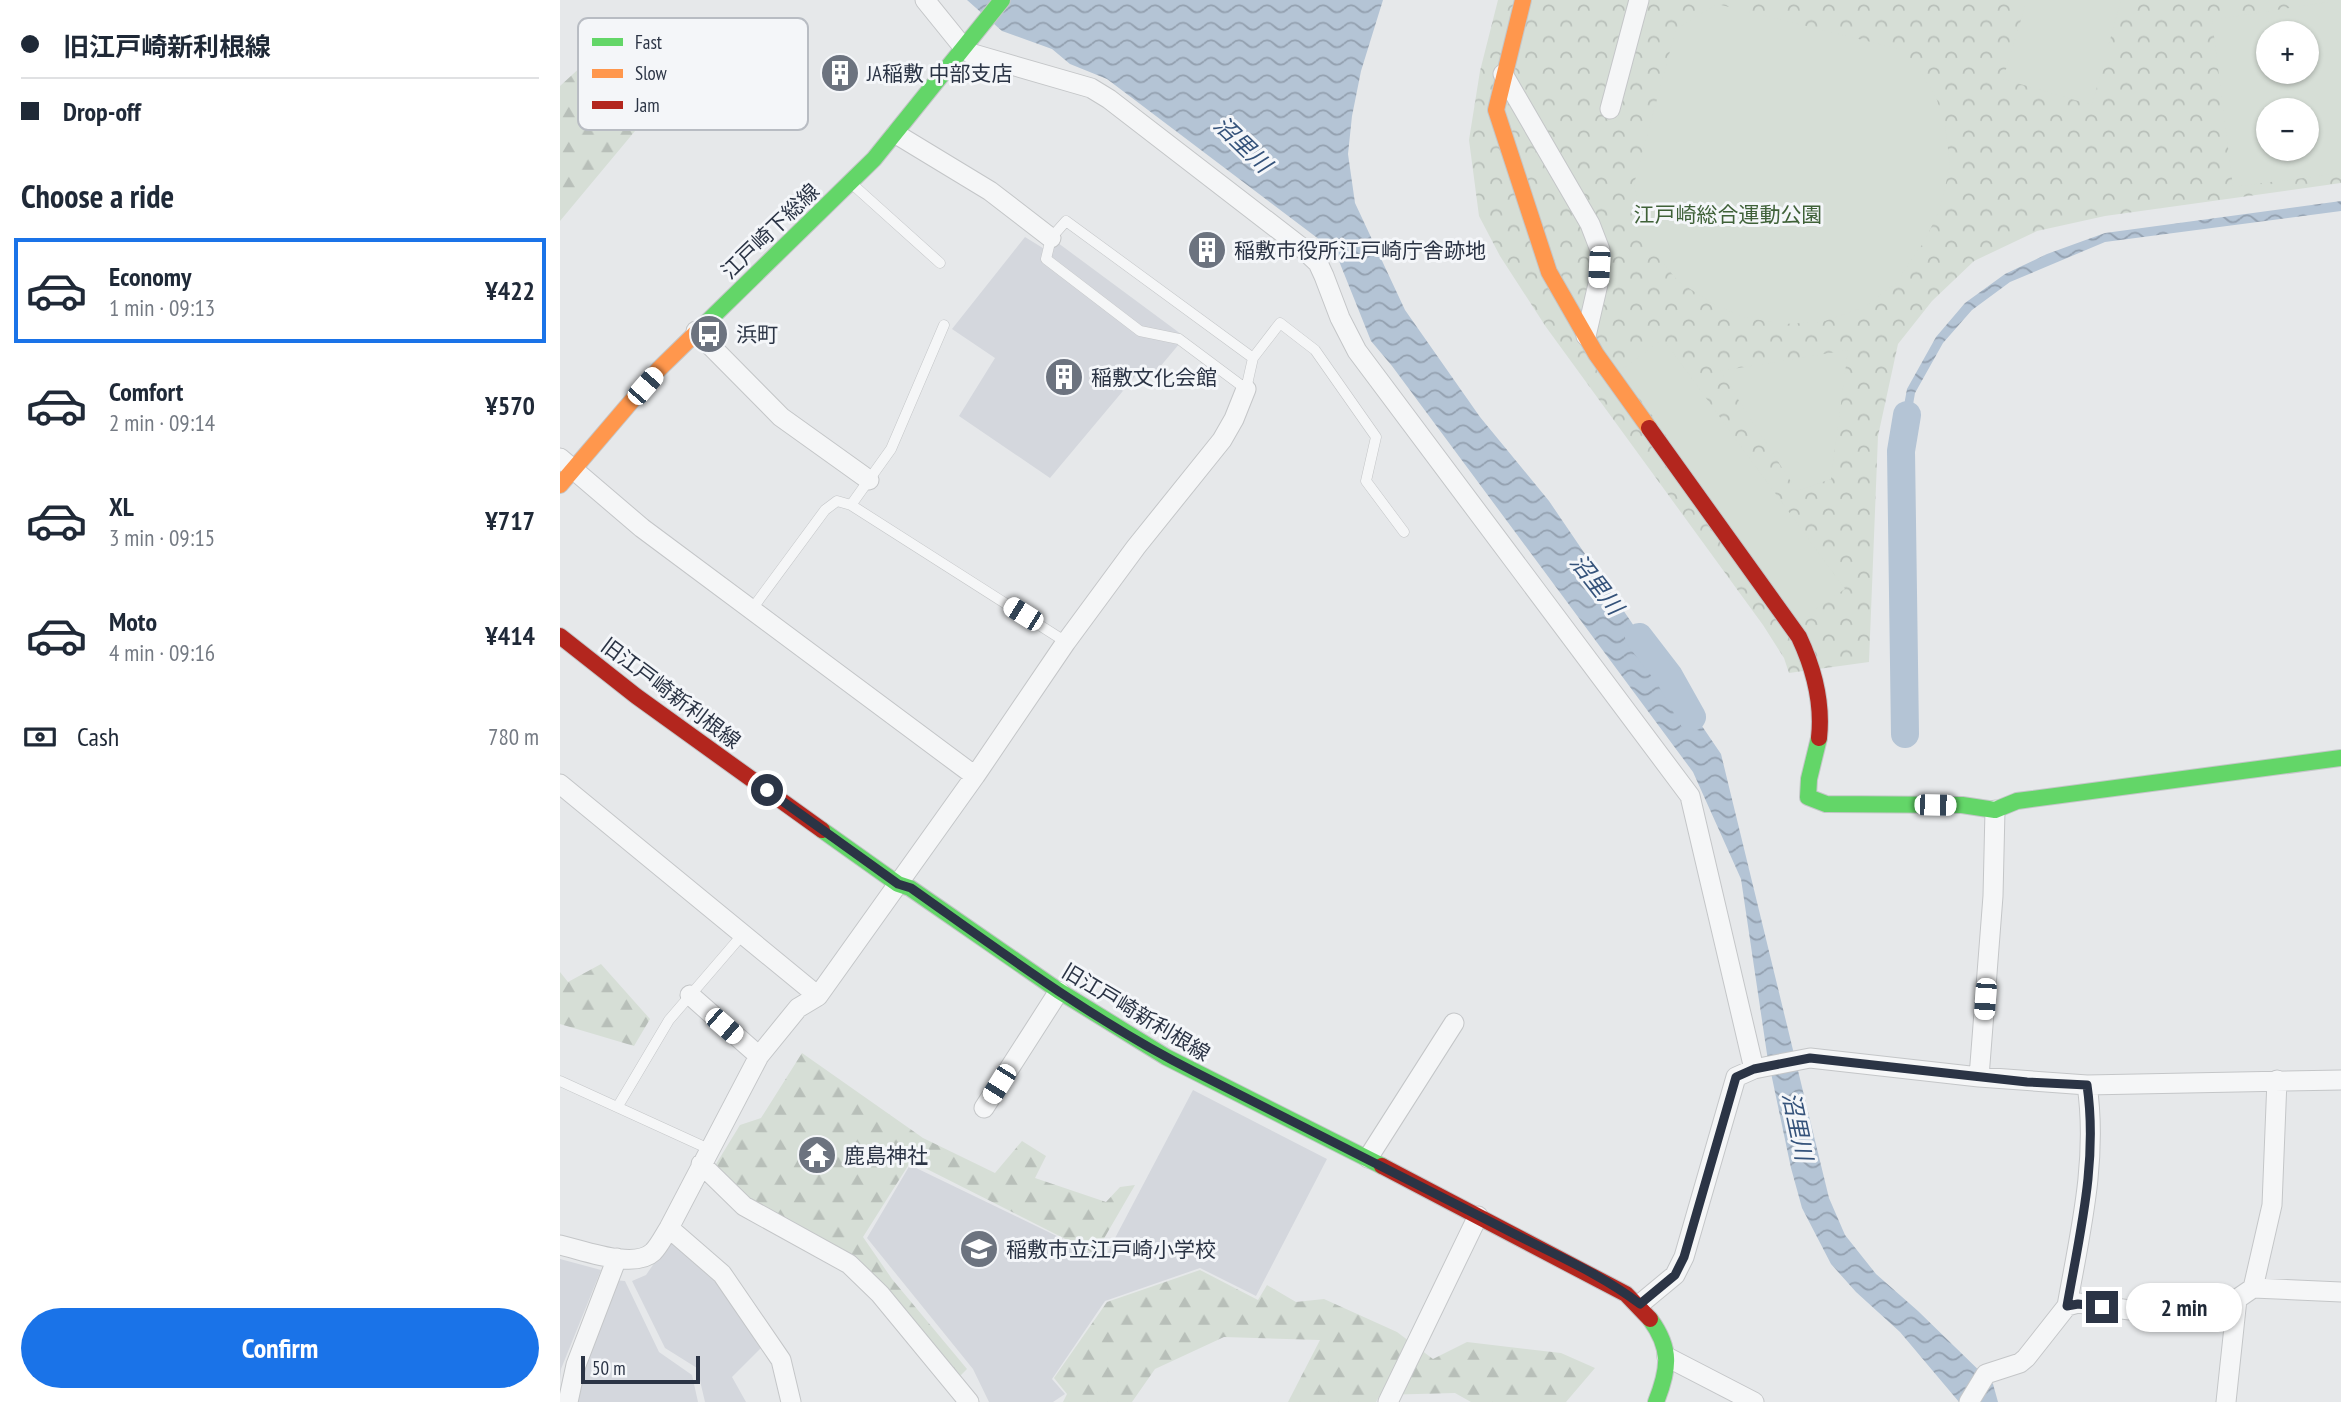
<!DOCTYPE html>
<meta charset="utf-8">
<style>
:root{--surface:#fff;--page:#f2f2f3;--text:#1f2937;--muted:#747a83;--line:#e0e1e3;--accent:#1a73e8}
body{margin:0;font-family:"PT Sans Narrow","Noto Sans JP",sans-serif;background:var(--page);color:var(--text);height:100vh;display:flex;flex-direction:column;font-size:26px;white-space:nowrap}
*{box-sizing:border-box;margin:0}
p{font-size:23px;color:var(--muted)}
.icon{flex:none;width:38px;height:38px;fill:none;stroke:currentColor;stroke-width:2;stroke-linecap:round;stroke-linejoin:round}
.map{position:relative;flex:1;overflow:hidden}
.drawer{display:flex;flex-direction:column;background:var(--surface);width:560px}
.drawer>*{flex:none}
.banner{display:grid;align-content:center;height:154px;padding:0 21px;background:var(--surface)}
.tools{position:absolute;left:1696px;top:21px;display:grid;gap:14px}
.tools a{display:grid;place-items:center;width:63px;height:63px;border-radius:50%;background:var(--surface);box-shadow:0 2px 5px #0004;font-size:35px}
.scale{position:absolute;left:21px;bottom:18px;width:119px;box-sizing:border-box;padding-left:7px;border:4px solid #2b3445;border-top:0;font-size:19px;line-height:24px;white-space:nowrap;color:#2b3445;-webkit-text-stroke:5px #f4f6f9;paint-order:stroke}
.end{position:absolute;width:32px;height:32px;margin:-16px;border:9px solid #2b3445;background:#fff;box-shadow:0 0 0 4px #fff}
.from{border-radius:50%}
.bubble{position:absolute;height:49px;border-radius:24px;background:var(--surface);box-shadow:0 2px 5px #0004;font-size:23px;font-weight:600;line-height:49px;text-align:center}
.car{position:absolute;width:21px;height:42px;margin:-21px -10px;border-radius:9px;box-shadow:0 0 5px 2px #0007;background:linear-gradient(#fff 24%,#345 0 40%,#fff 0 76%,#345 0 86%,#fff 0)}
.banner b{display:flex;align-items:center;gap:24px;height:66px;font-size:26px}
.banner b+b{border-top:2px solid var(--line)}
.banner i{width:18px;height:18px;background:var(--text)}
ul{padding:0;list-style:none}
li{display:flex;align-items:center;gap:21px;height:105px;margin:0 14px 10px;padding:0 7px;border:4px solid transparent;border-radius:0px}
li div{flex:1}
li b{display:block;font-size:26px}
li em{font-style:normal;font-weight:600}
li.current{border-color:var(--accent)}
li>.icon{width:63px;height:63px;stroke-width:1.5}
h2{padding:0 21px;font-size:32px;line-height:84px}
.pay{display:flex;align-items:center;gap:18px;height:77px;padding:0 21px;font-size:26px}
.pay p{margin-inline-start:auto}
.button{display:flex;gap:14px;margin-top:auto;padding:14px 21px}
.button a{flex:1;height:80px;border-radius:42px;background:var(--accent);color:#fff;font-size:28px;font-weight:600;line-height:80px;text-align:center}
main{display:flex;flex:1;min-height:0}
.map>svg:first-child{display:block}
.built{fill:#d4d7dd}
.forest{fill:url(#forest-firs)}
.park{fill:url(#park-crowns);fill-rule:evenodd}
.garden{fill:#d6ded6;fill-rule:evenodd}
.water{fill:url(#water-waves)}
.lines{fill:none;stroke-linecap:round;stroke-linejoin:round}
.river{stroke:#b4c4d5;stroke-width:28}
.lane-casing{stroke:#c4c6c8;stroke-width:11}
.street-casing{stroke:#c4c6c8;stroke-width:21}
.fast-casing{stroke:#c4c6c8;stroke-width:18}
.slow-casing{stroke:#c4c6c8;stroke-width:18}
.jam-casing{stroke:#c4c6c8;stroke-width:18}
.lane{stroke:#f5f6f7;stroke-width:10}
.street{stroke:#f5f6f7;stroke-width:19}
.fast{stroke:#63d668;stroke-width:16}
.slow{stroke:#ff974d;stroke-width:16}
.jam{stroke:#b3261e;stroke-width:16}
.route{stroke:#2b3445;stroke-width:9}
.labels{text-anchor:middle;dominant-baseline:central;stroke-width:6;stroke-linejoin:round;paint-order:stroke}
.poi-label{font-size:21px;fill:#2b3445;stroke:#f4f6f9;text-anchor:start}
.park-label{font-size:21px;fill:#3f6138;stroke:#f4f6f9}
.street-label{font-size:21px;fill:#2b3445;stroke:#f4f6f9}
.water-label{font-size:23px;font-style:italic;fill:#34527a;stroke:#f4f6f9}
.key{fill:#f4f6f9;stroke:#b8bcc3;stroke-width:2}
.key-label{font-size:19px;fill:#2b3445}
</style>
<main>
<section class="drawer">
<div class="banner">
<b><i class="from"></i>旧江戸崎新利根線</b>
<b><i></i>Drop-off</b>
</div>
<h2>Choose a ride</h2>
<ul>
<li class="current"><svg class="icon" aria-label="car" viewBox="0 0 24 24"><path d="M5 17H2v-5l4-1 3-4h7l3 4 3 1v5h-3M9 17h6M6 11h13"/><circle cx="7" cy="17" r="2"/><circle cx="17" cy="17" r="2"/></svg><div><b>Economy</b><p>1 min · 09:13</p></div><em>¥422</em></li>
<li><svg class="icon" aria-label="car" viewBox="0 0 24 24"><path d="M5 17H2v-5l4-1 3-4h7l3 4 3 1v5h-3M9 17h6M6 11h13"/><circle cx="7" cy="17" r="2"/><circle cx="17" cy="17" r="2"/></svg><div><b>Comfort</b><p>2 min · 09:14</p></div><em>¥570</em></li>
<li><svg class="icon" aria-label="car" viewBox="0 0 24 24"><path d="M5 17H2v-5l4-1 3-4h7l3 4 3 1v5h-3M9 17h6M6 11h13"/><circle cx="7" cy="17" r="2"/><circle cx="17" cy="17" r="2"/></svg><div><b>XL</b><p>3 min · 09:15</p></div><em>¥717</em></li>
<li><svg class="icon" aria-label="car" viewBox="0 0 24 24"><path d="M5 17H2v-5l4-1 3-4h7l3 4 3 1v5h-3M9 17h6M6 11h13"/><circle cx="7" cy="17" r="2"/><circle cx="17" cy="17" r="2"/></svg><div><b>Moto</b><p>4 min · 09:16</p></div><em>¥414</em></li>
</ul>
<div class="pay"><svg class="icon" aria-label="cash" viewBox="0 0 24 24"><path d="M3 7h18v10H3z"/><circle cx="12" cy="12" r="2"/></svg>Cash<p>780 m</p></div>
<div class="button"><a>Confirm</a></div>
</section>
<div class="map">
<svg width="1781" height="1402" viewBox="0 0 1781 1402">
<defs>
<pattern id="forest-firs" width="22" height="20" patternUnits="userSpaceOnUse" patternTransform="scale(1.75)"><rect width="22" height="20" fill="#d6ded6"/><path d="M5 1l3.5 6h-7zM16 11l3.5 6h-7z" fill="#b8bfb9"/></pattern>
<pattern id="park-crowns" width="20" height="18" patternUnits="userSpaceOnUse" patternTransform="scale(1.75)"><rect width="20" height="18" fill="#d6ded6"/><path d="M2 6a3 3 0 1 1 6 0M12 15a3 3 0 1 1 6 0" fill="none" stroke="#b8bfb9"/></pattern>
<pattern id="water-waves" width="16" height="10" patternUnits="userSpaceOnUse" patternTransform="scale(1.75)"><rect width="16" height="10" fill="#b4c4d5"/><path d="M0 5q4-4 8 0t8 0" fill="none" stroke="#93a0af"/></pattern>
</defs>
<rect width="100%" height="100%" fill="#e6e8ea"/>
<path class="built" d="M465 237 486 250 494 240 625 337 594 374 583 367 490 478 399 416 435 358 392 329Z
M633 1090 767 1159 696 1296 640 1268 545 1301 492 1379 505 1394 493 1402H429L413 1369 307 1238 350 1165 544 1259Z
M111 1239 147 1263 204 1345 172 1377 186 1402H145L137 1368 105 1348 72 1281 86 1275Z
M0 1259 41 1270 1 1369 0 1379Z
M53 1280 65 1281 99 1352 132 1375 138 1402H14Z"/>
<path class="forest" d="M37 52 95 107 0 221V86Z
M41 964 90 1019 74 1046 0 1024V972L8 982Z
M242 1053 363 1138 435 1173 462 1141 486 1156 475 1178 546 1202 560 1187 575 1185 535 1254 351 1161 303 1237 332 1279 407 1369 395 1381 310 1283 184 1199 153 1169 180 1125 201 1118Z
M640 1270 698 1300 707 1285 736 1302 764 1299 837 1332 873 1359 907 1342 1001 1353 1035 1368 1006 1402H911L895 1393 820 1395 816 1402H728L760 1340 664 1337 595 1369 572 1402H503L507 1394 494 1378 547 1302Z"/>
<path class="park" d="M938 0H1781V183L1545 216 1477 231 1414 261 1372 301 1338 344 1318 436 1309 662 1229 673 1224 658 1203 625 986 327 940 256 919 216 909 140 920 71ZM1708 33H1746V72H1708ZM1708 110H1746V149H1708Z"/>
<path class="garden" d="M1467 0H1561L1532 105 1443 79Z
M1781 0V173L1673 187 1652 20ZM1746 33V72H1708V33ZM1746 110V149H1708V110Z
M1157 4 1339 49 1360 70 1377 100 1385 125 1390 165 1380 209 1364 242 1335 284 1304 307 1262 322 1224 324 1182 317 1150 302 1118 281 1097 256 1081 224 1074 184 1116 29Z
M1103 339 1285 589 1235 623 1061 370Z
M1288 350 1271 479 1237 491 1160 371Z"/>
<path class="water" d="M407 0H823L801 71 792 116 788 154 795 203 845 310 920 417 989 501 1161 754 1269 1198 1285 1235 1316 1274 1358 1311 1433 1384 1438 1402H1399L1340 1332 1296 1292 1271 1264 1242 1208 1231 1168 1207 1054 1181 879 1133 772 832 366 811 341 779 261 760 240 547 79 510 64 492 49 442 31Z
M1781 201V211L1545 242 1450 282 1412 310 1383 343 1355 393 1345 452 1336 449 1347 389 1376 337 1405 303 1445 274 1487 254 1545 233Z"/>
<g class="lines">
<path class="river" d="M1079 637 1109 676 1132 717
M1345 734 1341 451 1347 415"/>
<defs>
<path id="lane" d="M291 183 380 263
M506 221 693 358 686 389 619 339 580 331 486 259 491 238Z
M693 358 720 323 755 350 816 437 806 481 844 532
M291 505 331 449 384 325
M192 609 265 510 277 501 291 505 506 642
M0 1081 149 1149
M58 1106 109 1020 183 934"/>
<path id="street" d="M365 0 403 47 410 53 531 88 549 99 741 247 758 263 764 276 780 318 797 351 1130 796 1194 1069
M943 74 1030 224 1040 250 1038 284 1026 336
M1050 109 1079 0
M336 134 430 191 491 238
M136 331 221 417 309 480
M0 458 82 528 415 776
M0 784 258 996
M130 995 199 1056
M1419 1077 1433 896 1435 810
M424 1108 499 991
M808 1158 894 1023
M141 1164 184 1206 289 1264 320 1294 409 1402
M109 1228 162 1274 221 1360 231 1402
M0 1245C23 1250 74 1270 93 1252 99 1246 104 1236 109 1228L199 1056 238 1008 258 996 415 776 506 642 576 547 662 440 674 419 686 389
M1693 1288 1712 1205 1717 1080
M1080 1304 1115 1275 1124 1257 1176 1077 1194 1069 1250 1058 1419 1077 1527 1085 1781 1080
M1507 1306C1520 1233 1538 1160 1527 1085
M1107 1357 1194 1402
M8 1402 16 1365 57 1258
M828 1402 918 1216
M1409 1402 1426 1374 1460 1363 1466 1358 1507 1306 1518 1303 1614 1316 1634 1314 1648 1310 1677 1299 1693 1288 1781 1292
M1666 1402 1677 1299"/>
<path id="fast" d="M141 328 314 159 442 0
M1259 738 1249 779 1248 797 1266 804 1402 805 1435 810 1457 801 1781 758
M262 830 338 884 350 888 499 991 606 1057 822 1166
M1090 1319C1112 1349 1109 1369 1096 1402"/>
<path id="slow" d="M963 0 936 110 989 272 1036 354 1089 428
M0 485 99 369 141 328"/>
<path id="jam" d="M1089 428 1239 637C1254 669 1263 702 1259 738
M0 636 76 696 262 830
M822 1166 1066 1294 1090 1319"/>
</defs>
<use href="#lane" class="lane-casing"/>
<use href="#street" class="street-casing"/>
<use href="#fast" class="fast-casing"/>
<use href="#slow" class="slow-casing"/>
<use href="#jam" class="jam-casing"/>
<use href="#lane" class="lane"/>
<use href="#street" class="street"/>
<use href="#fast" class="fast"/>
<use href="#slow" class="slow"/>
<use href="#jam" class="jam"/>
</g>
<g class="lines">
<path class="route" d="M207 790 338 884 351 888C443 953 534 1021 635 1072 735 1123 836 1173 937 1225 984 1250 1037 1271 1080 1304L1115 1275 1124 1257 1176 1077 1194 1069 1250 1058 1467 1082 1527 1085C1538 1160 1520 1232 1507 1306L1518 1304 1542 1307"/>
</g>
<defs>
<symbol id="building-disc" viewBox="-11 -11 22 22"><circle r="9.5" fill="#6c737f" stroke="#f4f6f9"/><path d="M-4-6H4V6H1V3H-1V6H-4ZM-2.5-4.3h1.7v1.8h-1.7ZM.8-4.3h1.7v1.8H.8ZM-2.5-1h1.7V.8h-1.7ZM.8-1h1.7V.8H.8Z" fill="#fff"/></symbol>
<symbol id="bus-disc" viewBox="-11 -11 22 22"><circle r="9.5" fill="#6c737f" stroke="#f4f6f9"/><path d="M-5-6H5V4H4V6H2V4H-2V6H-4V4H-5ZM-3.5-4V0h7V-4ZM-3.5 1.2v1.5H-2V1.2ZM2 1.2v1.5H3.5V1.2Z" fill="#fff"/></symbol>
<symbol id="temple-disc" viewBox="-11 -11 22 22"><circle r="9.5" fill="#6c737f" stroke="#f4f6f9"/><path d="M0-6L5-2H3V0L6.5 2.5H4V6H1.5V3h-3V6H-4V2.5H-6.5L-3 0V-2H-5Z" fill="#fff"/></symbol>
<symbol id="school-disc" viewBox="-11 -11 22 22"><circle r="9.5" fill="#6c737f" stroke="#f4f6f9"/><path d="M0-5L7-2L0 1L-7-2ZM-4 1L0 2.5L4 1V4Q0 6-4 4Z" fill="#fff"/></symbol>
</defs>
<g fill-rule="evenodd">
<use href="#building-disc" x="258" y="51" width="44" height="44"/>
<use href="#building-disc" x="625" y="228" width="44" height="44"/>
<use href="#bus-disc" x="127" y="312" width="44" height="44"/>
<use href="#building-disc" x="482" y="355" width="44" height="44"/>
<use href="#temple-disc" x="235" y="1133" width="44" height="44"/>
<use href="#school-disc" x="397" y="1227" width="44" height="44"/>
</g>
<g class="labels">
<g class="poi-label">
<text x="307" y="73">JA稲敷 中部支店</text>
<text x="674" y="250">稲敷市役所江戸崎庁舎跡地</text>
<text x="176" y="334">浜町</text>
<text x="531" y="377">稲敷文化会館</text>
<text x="284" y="1155">鹿島神社</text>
<text x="446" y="1249">稲敷市立江戸崎小学校</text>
</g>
<g class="park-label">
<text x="1168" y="214">江戸崎総合運動公園</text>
</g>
<g class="street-label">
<text transform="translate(210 231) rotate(-44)">江戸崎下総線</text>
<text transform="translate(111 693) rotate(37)">旧江戸崎新利根線</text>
<text transform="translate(576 1012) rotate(31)">旧江戸崎新利根線</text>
</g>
<g class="water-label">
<text transform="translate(683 144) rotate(44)">沼里川</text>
<text transform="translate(1037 584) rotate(52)">沼里川</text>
<text transform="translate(1238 1126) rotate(78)">沼里川</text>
</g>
</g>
<rect x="18" y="18" width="230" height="112" rx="10" class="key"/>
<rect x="32" y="38" width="31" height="8" fill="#63d668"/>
<rect x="32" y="69" width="31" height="9" fill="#ff974d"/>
<rect x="32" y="101" width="31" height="8" fill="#b3261e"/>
<g class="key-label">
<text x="75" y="49">Fast</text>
<text x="75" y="80">Slow</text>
<text x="75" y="112">Jam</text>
</g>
</svg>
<div class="tools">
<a>+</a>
<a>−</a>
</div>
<div class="scale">50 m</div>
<i class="end from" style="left:207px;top:790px"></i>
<i class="end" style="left:1542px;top:1307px"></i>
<div class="bubble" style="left:1566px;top:1283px;width:116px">2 min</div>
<i class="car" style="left:1039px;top:267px;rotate:183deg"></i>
<i class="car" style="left:85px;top:386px;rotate:41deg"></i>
<i class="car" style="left:463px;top:614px;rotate:302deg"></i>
<i class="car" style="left:1375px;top:805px;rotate:91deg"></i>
<i class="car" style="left:1425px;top:999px;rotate:184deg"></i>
<i class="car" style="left:164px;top:1026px;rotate:131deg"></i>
<i class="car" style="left:439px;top:1084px;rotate:212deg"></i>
</div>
</main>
